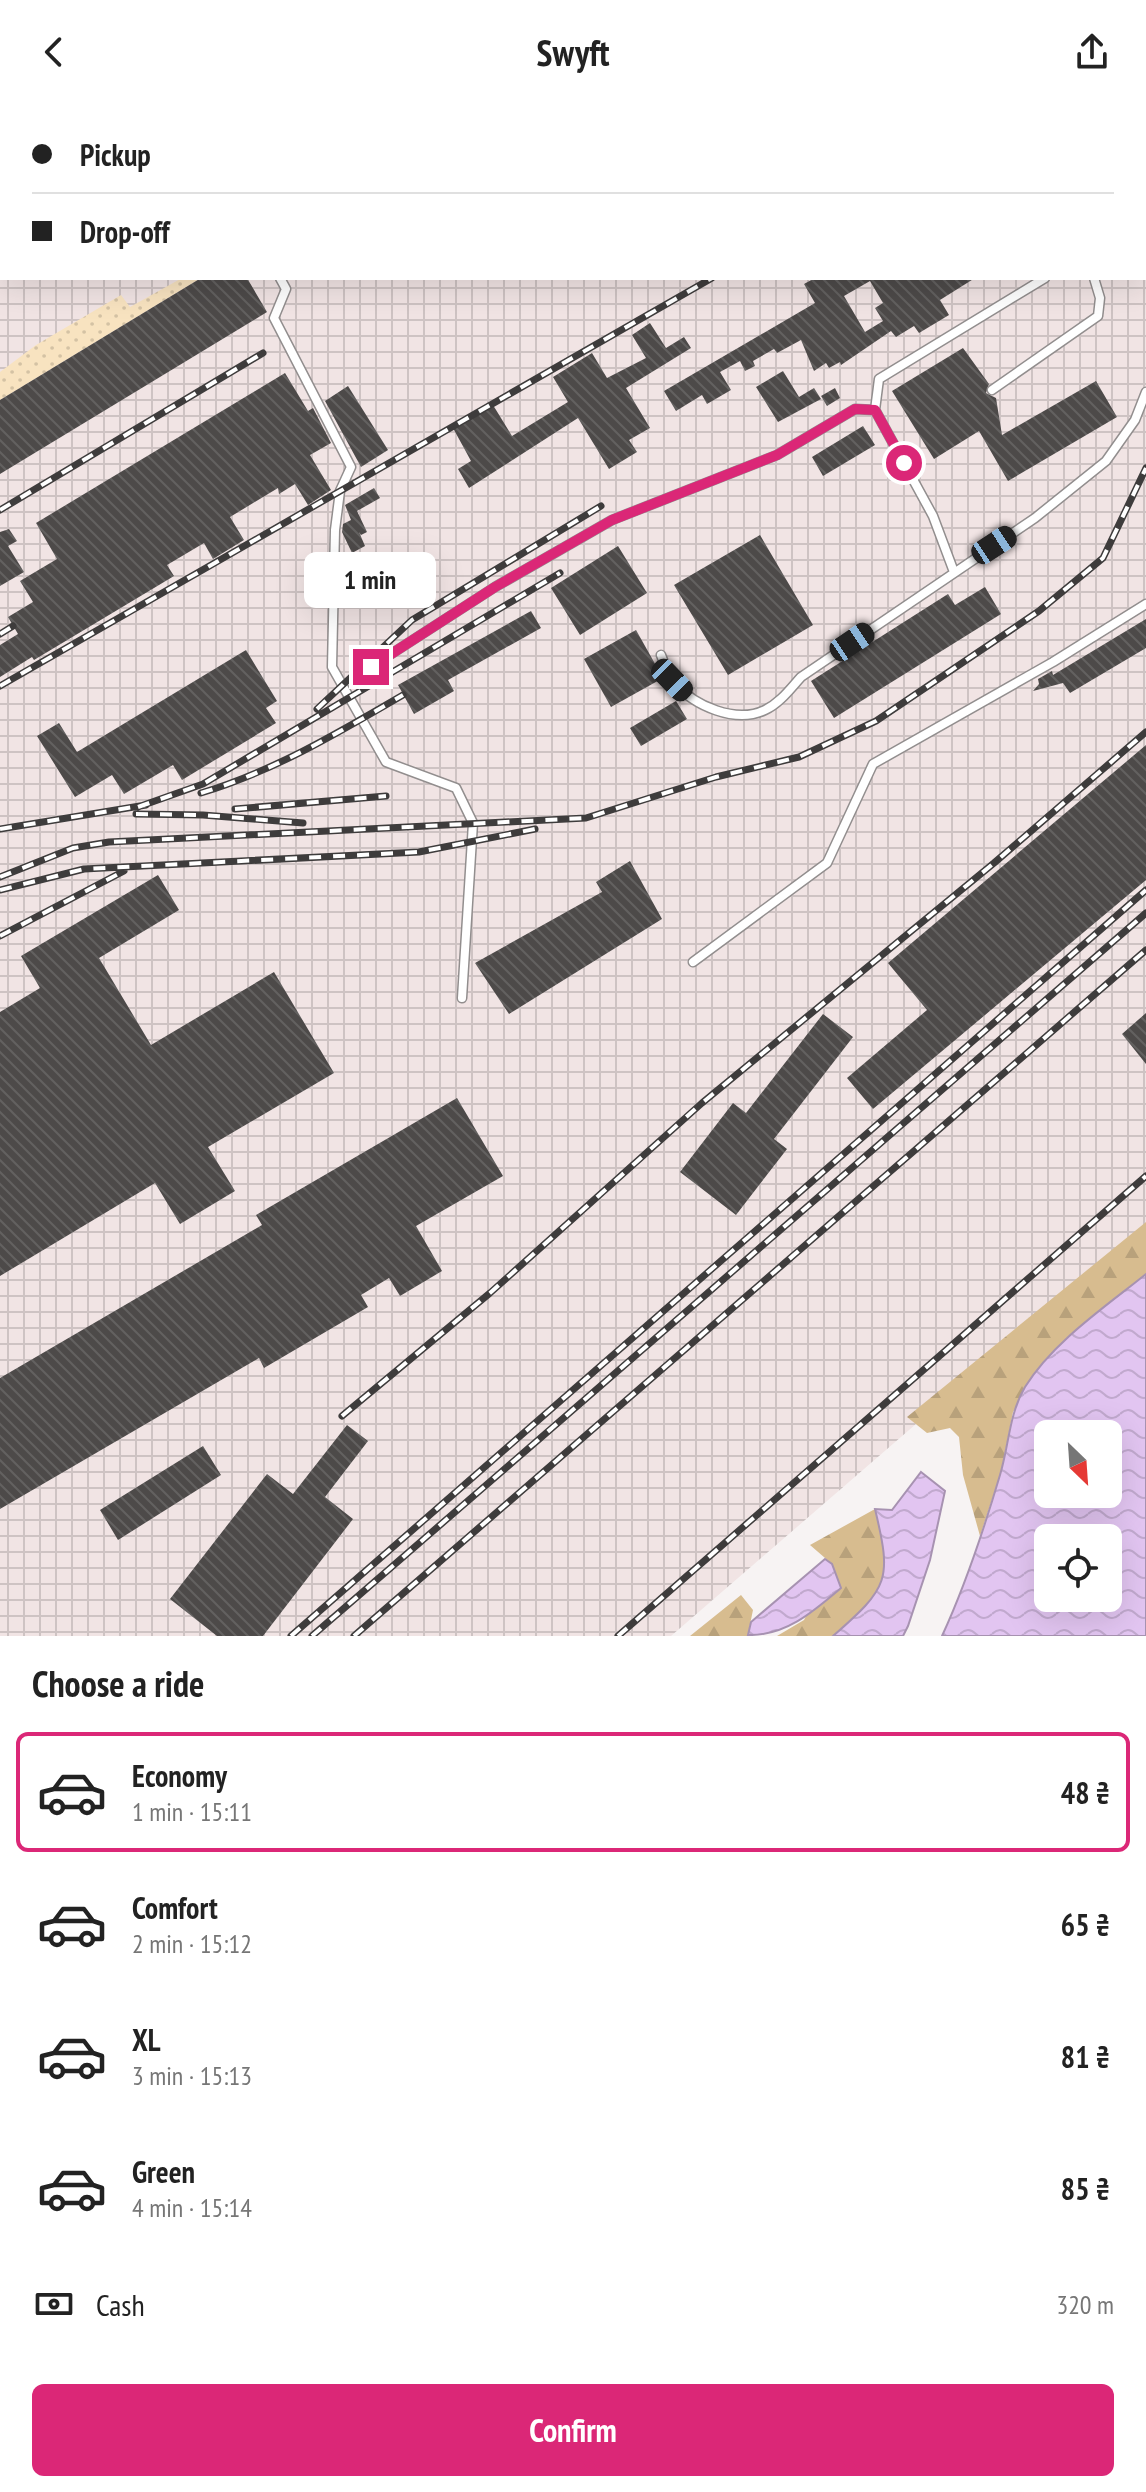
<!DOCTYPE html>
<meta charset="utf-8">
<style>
:root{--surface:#fff;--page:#f6f6f6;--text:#222;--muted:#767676;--line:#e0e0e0;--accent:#db2777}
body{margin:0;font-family:"PT Sans Narrow",sans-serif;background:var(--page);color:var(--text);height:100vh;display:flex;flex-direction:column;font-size:30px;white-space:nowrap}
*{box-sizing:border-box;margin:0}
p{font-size:26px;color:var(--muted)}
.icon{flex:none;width:44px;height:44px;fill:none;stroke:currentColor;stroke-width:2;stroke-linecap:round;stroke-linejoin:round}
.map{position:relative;height:1532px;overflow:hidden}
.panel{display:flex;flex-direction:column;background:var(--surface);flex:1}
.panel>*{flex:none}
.guide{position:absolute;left:0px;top:0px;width:1146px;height:176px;box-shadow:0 8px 32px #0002;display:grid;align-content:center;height:176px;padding:0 32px;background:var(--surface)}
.needle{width:52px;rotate:155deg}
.controls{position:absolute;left:1034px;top:1316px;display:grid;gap:16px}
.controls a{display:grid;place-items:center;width:88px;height:88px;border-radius:12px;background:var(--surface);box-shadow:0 8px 32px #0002;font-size:40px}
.end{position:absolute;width:36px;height:36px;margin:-18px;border:10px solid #db2777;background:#fff;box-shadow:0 0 0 4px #fff}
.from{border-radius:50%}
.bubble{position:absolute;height:56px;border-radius:12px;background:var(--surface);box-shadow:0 8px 32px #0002;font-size:26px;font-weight:600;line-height:56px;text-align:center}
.car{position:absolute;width:24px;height:48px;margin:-24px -12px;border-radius:10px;box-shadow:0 0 6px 2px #0007;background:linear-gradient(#222 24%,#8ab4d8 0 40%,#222 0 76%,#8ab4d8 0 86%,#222 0)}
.guide b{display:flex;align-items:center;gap:28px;height:76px;font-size:30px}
.guide b+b{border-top:2px solid var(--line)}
.guide i{width:20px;height:20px;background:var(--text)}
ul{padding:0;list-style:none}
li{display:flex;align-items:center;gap:24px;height:120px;margin:0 16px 12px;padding:0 16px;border:4px solid transparent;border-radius:12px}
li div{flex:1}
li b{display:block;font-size:30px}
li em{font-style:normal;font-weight:600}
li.on{border-color:var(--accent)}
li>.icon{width:72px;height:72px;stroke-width:1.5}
h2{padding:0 32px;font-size:36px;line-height:96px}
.pay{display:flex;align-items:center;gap:20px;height:88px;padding:0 32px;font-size:30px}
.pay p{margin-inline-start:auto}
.primary-button{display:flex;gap:16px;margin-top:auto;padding:16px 32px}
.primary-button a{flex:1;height:92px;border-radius:12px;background:var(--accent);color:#fff;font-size:32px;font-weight:600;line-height:92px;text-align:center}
header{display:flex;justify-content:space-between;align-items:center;height:104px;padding:0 32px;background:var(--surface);font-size:36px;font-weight:600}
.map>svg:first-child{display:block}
.industrial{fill:url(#industrial-grid);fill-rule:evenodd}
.grass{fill:url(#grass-dots)}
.forest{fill:url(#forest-firs)}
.water{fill:url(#water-waves);stroke:#a792b1;stroke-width:2;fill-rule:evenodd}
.building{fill:url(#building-back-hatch);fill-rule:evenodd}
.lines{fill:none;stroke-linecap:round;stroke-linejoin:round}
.service-casing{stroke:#928e8e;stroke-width:11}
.service{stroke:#fff;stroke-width:8}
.rail-casing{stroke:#3e3c3c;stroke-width:7}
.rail{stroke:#fff;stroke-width:4;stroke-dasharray:12;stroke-linecap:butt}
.route{stroke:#db2777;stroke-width:10}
</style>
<header><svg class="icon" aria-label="back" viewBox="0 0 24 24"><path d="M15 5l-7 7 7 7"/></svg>Swyft<svg class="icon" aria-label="share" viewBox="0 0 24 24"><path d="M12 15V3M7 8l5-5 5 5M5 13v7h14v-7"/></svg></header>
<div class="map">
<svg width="1146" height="1532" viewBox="0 0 1146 1532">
<defs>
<pattern id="industrial-grid" width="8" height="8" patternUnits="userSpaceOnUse" patternTransform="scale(2)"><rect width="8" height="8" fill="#f1e4e4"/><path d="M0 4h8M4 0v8" fill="none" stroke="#cec3c3"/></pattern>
<pattern id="grass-dots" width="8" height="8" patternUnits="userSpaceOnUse" patternTransform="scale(2)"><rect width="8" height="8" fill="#f8e3c0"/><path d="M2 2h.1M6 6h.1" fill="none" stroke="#d4c2a4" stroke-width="1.8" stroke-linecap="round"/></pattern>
<pattern id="forest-firs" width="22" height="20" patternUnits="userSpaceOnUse" patternTransform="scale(2)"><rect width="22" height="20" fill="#d7bc8f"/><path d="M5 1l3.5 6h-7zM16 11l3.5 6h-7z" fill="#b8a17b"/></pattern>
<pattern id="water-waves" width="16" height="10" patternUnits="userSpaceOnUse" patternTransform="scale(2)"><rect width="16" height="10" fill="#e2c5f1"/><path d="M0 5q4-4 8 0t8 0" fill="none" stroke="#c1a9ce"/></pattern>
<pattern id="building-back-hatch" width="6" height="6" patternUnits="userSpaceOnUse" patternTransform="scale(2)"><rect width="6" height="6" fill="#4d4a49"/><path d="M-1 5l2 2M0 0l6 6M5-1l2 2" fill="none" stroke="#636160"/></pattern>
</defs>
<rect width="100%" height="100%" fill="#f7f3f3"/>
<path class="industrial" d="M0 0H1146V1121L671 1532H0ZM2 2H1144V174H2Z"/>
<path class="grass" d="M182 174H201L0 296V268L36 241 121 191 130 203Z"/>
<path class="forest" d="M1146 1118V1170L1046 1257 1013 1308 1001 1368 980 1432 963 1371 959 1333 950 1324 927 1329 907 1313Z
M875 1405C892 1476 889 1483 833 1532H777L804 1516 832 1460 810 1441Z
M741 1491 753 1506 748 1530 752 1532H690Z"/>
<path class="water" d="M1146 1170V1532H942C966 1480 984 1425 1000 1371 1009 1341 1009 1310 1025 1283 1053 1238 1105 1203 1146 1170ZM1048 1330H1108V1390H1048ZM1048 1434H1108V1494H1048Z
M921 1368 945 1387 930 1456 908 1522 903 1532H833C889 1483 892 1476 875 1405L892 1406Z
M825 1455 832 1460 841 1484C814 1507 786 1532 748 1531L751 1518Z"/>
<path class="building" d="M201 174H247L267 208 0 370V296Z
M815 174H975L940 196 949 211 919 229 914 222 896 233 891 227 841 261 840 258 829 264 826 259 814 267 801 236 777 249 774 245 753 257 755 262 745 267 740 257 720 268 731 286 707 300 702 291 676 307 664 287 815 199 804 180ZM870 177 883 199 875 204 883 217 865 228 844 192Z
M650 219 666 244 684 233 691 244 626 284 650 324 629 336 637 348 609 365 578 314 469 384 458 365 471 357 453 324 493 301 512 332 568 298 553 273 592 249 607 274 646 254 632 231Z
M963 244 989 280 986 289 996 294 1002 331 1096 277 1117 313 1008 377 979 327 934 355 892 287Z
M783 267 799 293 814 284 821 295 778 318 756 283Z
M285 269 308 307 313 304 331 339 310 351 331 386 308 401 295 380 279 390 278 384 230 413 244 436 213 455 204 439 167 461 174 472 34 556 32 553 0 573V541L18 530 8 513 33 498 20 477 57 455 36 419Z
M348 282 388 346 361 363 325 297Z
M835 284 840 294 827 302 821 292Z
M863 322 875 341 823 372 812 353Z
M374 384 380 394 357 407 367 428 361 431 359 428 365 442 352 449 342 428 343 420 351 416 345 401Z
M9 425 17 437 8 442 24 468 0 482V428Z
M760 431 813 521 728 571 674 481Z
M618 442 647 489 580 531 551 484Z
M985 483 1001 510 834 614 811 577 948 490 955 501Z
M531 507 541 524 448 576 454 587 414 610 398 581Z
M1146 515V544L1070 589 1063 579 1033 587 1039 580 1038 575 1052 567 1053 571Z
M636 526 663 574 611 603 584 555Z
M246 546 277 597 266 604 276 619 182 676 173 661 124 690 112 671 75 693 37 632 59 619 77 648Z
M676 597 687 615 641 642 630 624Z
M1146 641V776L873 1005 847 974 927 906 888 859Z
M630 757 662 815 509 910 475 859 602 788 596 778Z
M158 771 179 806 99 854 151 941 274 868 334 969 208 1043 235 1087 180 1120 155 1079 0 1172V908L40 884 21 852Z
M1146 909V960L1122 930Z
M823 910 853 933 774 1035 787 1045 736 1111 680 1068 733 999 746 1009Z
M457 994 503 1072 416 1122 442 1167 400 1192 389 1174 361 1191 368 1203 264 1264 259 1254 0 1405V1274L262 1121 256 1111Z
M347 1321 368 1337 325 1393 353 1415 263 1532H217L170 1495 267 1370 293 1390Z
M203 1342 221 1371 118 1436 100 1406Z"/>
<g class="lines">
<defs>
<path id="service" d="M364 0 365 2
M96 2 100 0
M276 2 280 0
M0 52 2 50
M1144 85 1146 84
M280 174 286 185 274 214 351 363 340 387 335 426 332 563 386 658 456 684 473 719 462 894
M992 286 1098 212 1100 194 1094 174
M875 306 933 412 954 468
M661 551C665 561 668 572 675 579 694 602 736 620 765 606 780 599 790 585 801 573L1035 414 1106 357 1135 316 1146 288
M371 563 495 483 612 416 777 351 855 305 875 306 879 275 1045 174
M693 858 827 759 873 660 1053 558 1146 500"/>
</defs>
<use href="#service" class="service-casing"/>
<use href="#service" class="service"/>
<defs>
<path id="rail" d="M1015 2 1018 0
M0 406 263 249
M0 530 13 522
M0 582 712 174
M317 605 412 516 601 402
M201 689C274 667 338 629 403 591
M138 703 203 680 560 469
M235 705 386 692
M136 710 203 711 303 719
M0 725 146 701
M0 773 73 744 109 738 586 714 716 673 799 653 876 617 1039 507 1103 454 1146 364
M0 786 84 765 419 748 535 725
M0 832 124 767
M342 1312 490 1189 702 999 994 759 1146 628
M291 1532 1146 786
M312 1532 1146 809
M354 1532 1146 846
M618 1532 1146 1072"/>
</defs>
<use href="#rail" class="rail-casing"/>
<use href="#rail" class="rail"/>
</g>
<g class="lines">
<path class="route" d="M371 563 495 483 612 416 777 351 855 305 875 306 904 359"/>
</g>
</svg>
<div class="controls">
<a><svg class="needle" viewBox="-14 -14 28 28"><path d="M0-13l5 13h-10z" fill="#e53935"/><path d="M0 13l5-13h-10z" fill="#767676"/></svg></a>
<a><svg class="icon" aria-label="locate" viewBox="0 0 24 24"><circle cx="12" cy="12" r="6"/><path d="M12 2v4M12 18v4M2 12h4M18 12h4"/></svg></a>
</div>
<i class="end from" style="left:904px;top:359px"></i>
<i class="end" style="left:371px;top:563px"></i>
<div class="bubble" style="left:304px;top:448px;width:132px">1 min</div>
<i class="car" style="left:994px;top:441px;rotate:57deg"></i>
<i class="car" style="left:852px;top:538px;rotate:56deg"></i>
<i class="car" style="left:672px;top:576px;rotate:136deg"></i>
<div class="guide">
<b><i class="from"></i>Pickup</b>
<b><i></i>Drop-off</b>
</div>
</div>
<section class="panel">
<h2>Choose a ride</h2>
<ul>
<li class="on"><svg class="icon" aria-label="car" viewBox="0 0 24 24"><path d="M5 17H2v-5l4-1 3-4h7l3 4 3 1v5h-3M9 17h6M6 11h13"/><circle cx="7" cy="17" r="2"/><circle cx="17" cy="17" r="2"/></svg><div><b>Economy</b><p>1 min · 15:11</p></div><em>48 ₴</em></li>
<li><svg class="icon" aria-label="car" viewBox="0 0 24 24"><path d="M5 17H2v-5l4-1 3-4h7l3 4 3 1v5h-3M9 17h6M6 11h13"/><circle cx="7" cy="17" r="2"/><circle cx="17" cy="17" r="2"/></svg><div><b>Comfort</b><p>2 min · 15:12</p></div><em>65 ₴</em></li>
<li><svg class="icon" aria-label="car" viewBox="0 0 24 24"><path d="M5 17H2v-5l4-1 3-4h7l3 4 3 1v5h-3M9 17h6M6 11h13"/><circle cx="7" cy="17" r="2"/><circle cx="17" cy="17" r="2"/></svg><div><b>XL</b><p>3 min · 15:13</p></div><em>81 ₴</em></li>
<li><svg class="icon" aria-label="car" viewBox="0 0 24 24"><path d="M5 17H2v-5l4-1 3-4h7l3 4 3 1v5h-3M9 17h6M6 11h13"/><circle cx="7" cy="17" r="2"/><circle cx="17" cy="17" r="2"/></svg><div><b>Green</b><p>4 min · 15:14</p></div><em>85 ₴</em></li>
</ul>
<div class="pay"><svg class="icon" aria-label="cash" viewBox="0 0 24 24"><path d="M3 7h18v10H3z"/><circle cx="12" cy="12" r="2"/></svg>Cash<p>320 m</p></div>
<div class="primary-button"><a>Confirm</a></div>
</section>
